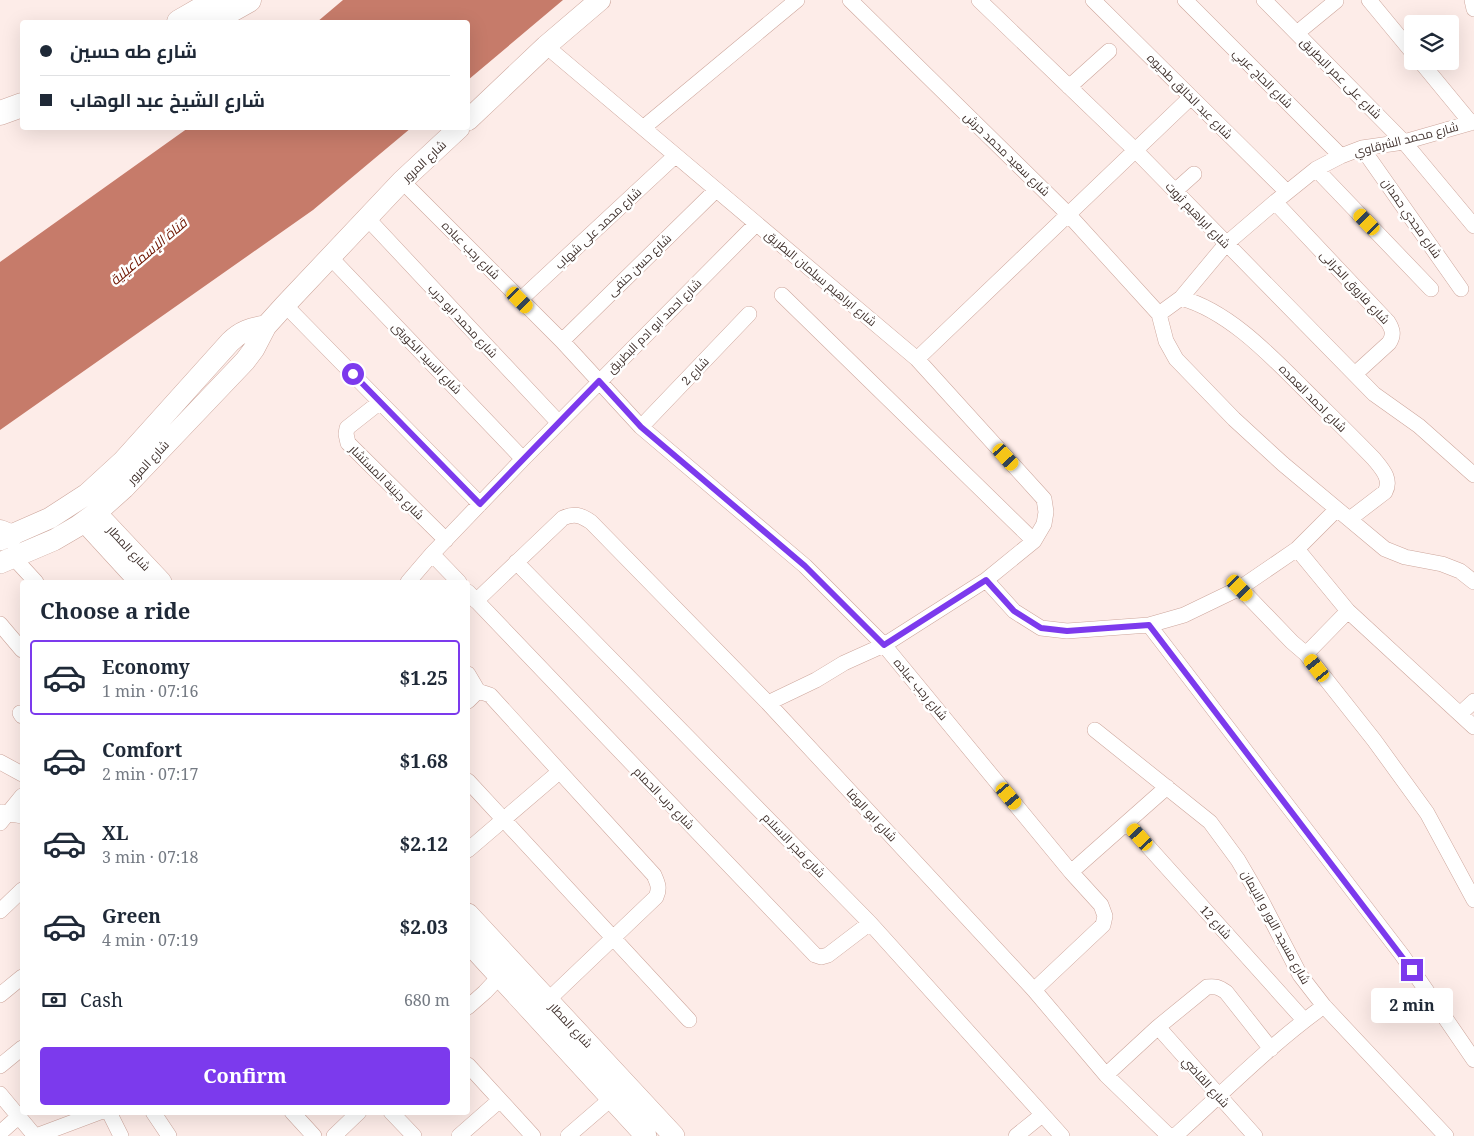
<!DOCTYPE html>
<meta charset="utf-8">
<style>
:root{--surface:#fff;--page:#f6f6f7;--text:#1f2937;--muted:#747a83;--line:#e0e1e3;--accent:#7c3aed}
body{margin:0;font-family:"Noto Serif",Cairo,serif;background:var(--page);color:var(--text);height:100vh;display:flex;flex-direction:column;font-size:19px;white-space:nowrap}
*{box-sizing:border-box;margin:0}
p{font-size:16px;color:var(--muted)}
.icon{flex:none;width:28px;height:28px;fill:none;stroke:currentColor;stroke-width:2;stroke-linecap:round;stroke-linejoin:round}
.map{position:relative;flex:1;overflow:hidden}
.sheet{position:absolute;left:20px;top:580px;width:450px;height:535px;display:flex;flex-direction:column;background:var(--surface);border-radius:5px;box-shadow:0 5px 20px #0002}
.sheet>*{flex:none}
.banner{position:absolute;left:20px;top:20px;width:450px;height:110px;border-radius:5px;box-shadow:0 5px 20px #0002;display:grid;align-content:center;height:110px;padding:0 20px;background:var(--surface)}
.buttons{position:absolute;left:1404px;top:15px;display:grid;gap:10px}
.buttons a{display:grid;place-items:center;width:55px;height:55px;border-radius:5px;background:var(--surface);box-shadow:0 5px 20px #0002;font-size:25px}
.end{position:absolute;width:22px;height:22px;margin:-11px;border:6px solid #7c3aed;background:#fff;box-shadow:0 0 0 2px #fff}
.from{border-radius:50%}
.bubble{position:absolute;height:35px;border-radius:5px;background:var(--surface);box-shadow:0 5px 20px #0002;font-size:16px;font-weight:700;line-height:35px;text-align:center}
.car{position:absolute;width:15px;height:30px;margin:-15px -8px;border-radius:6px;box-shadow:0 0 4px 1px #0007;background:linear-gradient(#f5c518 24%,#345 0 40%,#f5c518 0 76%,#345 0 86%,#f5c518 0)}
.banner b{display:flex;align-items:center;gap:18px;height:48px;font-size:19px}
.banner b+b{border-top:1px solid var(--line)}
.banner i{width:12px;height:12px;background:var(--text)}
ul{padding:0;list-style:none}
li{display:flex;align-items:center;gap:15px;height:75px;margin:0 10px 8px;padding:0 10px;border:2px solid transparent;border-radius:5px}
li div{flex:1}
li b{display:block;font-size:19px}
li em{font-style:normal;font-weight:700}
li.active{border-color:var(--accent)}
li>.icon{width:45px;height:45px;stroke-width:1.5}
h2{padding:0 20px;font-size:22px;line-height:60px}
.pay{display:flex;align-items:center;gap:12px;height:55px;padding:0 20px;font-size:19px}
.pay p{margin-inline-start:auto}
.primary-button{display:flex;gap:10px;margin-top:auto;padding:10px 20px}
.primary-button a{flex:1;height:58px;border-radius:5px;background:var(--accent);color:#fff;font-size:20px;font-weight:700;line-height:58px;text-align:center}
.map>svg:first-child{display:block}
.water{fill:#c67b6a}
.lines{fill:none;stroke-linecap:round;stroke-linejoin:round}
.street-casing{stroke:#cda69c;stroke-width:16}
.secondary-casing{stroke:#cda69c;stroke-width:22}
.primary-casing{stroke:#cda69c;stroke-width:25}
.street{stroke:#fff;stroke-width:15}
.secondary{stroke:#fff;stroke-width:21}
.primary{stroke:#fff;stroke-width:24}
.route{stroke:#7c3aed;stroke-width:6}
.labels{text-anchor:middle;dominant-baseline:central;stroke-width:5;stroke-linejoin:round;paint-order:stroke}
.street-label{font-size:12px;fill:#3f302c;stroke:#fff}
.water-label{font-size:14px;font-style:italic;fill:#6f1500;stroke:#fff}
</style>
<div class="map">
<svg width="1474" height="1136" viewBox="0 0 1474 1136">
<rect width="100%" height="100%" fill="#fdece8"/>
<path class="water" d="M343 0H563L468 80V22H317Z
M188 128H411L313 210 0 430V262Z"/>
<g class="lines">
<defs>
<path id="street" d="M850 0 1068 214 1159 314 1166 341 1176 359 1234 419 1283 464 1385 549 1405 557 1442 564 1460 571 1474 582
M979 0 1135 150 1374 394 1419 426 1474 475
M1093 0 1287 192
M1185 0 1341 156
M1264 0 1404 142 1474 226
M1369 0 1412 52
M1472 0 1474 9
M1297 33 1336 1
M546 46 917 359 1044 499 1046 512 1044 524 1034 541 986 580 884 645 844 663 816 680 768 703
M1420 61 1471 123
M1069 87 1109 51
M643 128 797 0
M1362 148 1461 289
M1316 169 1431 289
M402 181 562 341 641 427 805 566 884 645 1071 872 1101 905 1105 916 1103 925 1034 990
M1175 191 1194 174
M1275 202 1388 322C1393 330 1394 335 1389 343L1355 374
M367 218 559 423
M330 257 523 459
M782 295 1034 541
M1181 298C1228 311 1269 354 1303 388 1327 412 1351 435 1374 459 1382 469 1392 479 1385 492L1351 518
M520 300 675 156
M285 305 480 504
M1159 314 1181 298 1226 244 1275 202 1316 169 1341 156 1362 148 1404 142 1474 122
M562 341 716 190
M917 359 1191 97
M380 402 347 428 346 434 348 443 446 540
M641 427 749 314
M1297 549 1348 611 1474 727
M432 554 459 582
M13 557 36 582
M516 562 870 923 1062 1136
M986 580 1014 611 1041 628 1067 631 1149 625 1184 615 1240 588 1297 549 1337 509
M408 582 432 554 523 459 756 224
M1240 588 1292 642 1306 654 1374 740 1427 813 1474 900
M468 592 815 955 821 957 828 955 870 923
M476 601 563 518C574 513 581 515 591 522L768 703 1034 990 1106 1075 1169 1136
M0 624 22 650
M1149 625 1402 955 1474 1060
M1306 654 1348 611
M468 674 478 691
M468 701 478 691 490 695 654 875C658 884 660 888 656 897L548 1000
M20 713 22 716
M1460 714 1474 701
M1095 730 1210 822 1238 860 1259 896 1300 975 1324 1006 1446 1136
M0 762 22 774
M468 781 689 1020
M0 812 22 816
M0 823 22 796
M1127 823 1304 1020
M468 850 559 772
M1071 872 1167 787
M0 911 22 890
M0 995 22 977
M468 1007 485 992 500 976
M1158 1027 1255 1136
M468 1065 533 1136
M0 1066 22 1048
M1106 1075 1158 1027 1207 987C1215 986 1219 987 1226 992L1271 1049
M0 1094 35 1136
M109 1112 121 1136
M153 1112 169 1136
M292 1112 314 1136
M391 1112 414 1136
M0 1133 19 1116
M36 1136 100 1112
M334 1136 359 1112
M459 1136 500 1100
M568 1136 612 1098
M1016 1136 1042 1115
M1175 1136C1224 1092 1271 1044 1324 1006"/>
<path id="secondary" d="M468 120 546 46 600 0
M96 513 161 582
M85 522 140 582
M0 540 50 518 87 494 123 461 230 342C241 331 251 328 266 326
M0 563 54 540 78 526 96 513 124 488 245 361 254 349 266 326 285 305 402 181 459 128
M468 914 674 1136
M468 942 646 1136"/>
<path id="primary" d="M179 22 217 0
M210 22 249 0
M0 113 22 105
M0 532 10 536"/>
</defs>
<use href="#street" class="street-casing"/>
<use href="#secondary" class="secondary-casing"/>
<use href="#primary" class="primary-casing"/>
<use href="#street" class="street"/>
<use href="#secondary" class="secondary"/>
<use href="#primary" class="primary"/>
</g>
<g class="lines">
<path class="route" d="M353 374 480 504 599 381 641 427 805 566 884 645 986 580 1014 611 1041 628 1067 631 1149 625 1412 970"/>
</g>
<g class="labels">
<g class="street-label">
<text transform="translate(1263 78) rotate(45)">شارع الحاج عربي</text>
<text transform="translate(1341 78) rotate(45)">شارع على عمر البطريق</text>
<text transform="translate(1190 96) rotate(45)">شارع عبد الخالق طحيوه</text>
<text transform="translate(1406 139) rotate(-14)">شارع محمد الشرقاوي</text>
<text transform="translate(1007 154) rotate(44)">شارع سعيد محمد حرش</text>
<text transform="translate(424 161) rotate(-43)">شارع المرور</text>
<text transform="translate(1198 215) rotate(46)">شارع ابراهيم ثروت</text>
<text transform="translate(1412 218) rotate(55)">شارع مجدي حمدان</text>
<text transform="translate(598 228) rotate(-43)">شارع محمد على شهاب</text>
<text transform="translate(471 250) rotate(45)">شارع رجب عباده</text>
<text transform="translate(639 265) rotate(-44)">شارع حسن حنفى</text>
<text transform="translate(821 278) rotate(40)">شارع ابراهيم سيلمان البطريق</text>
<text transform="translate(1355 287) rotate(47)">شارع فاروق الكرانى</text>
<text transform="translate(463 321) rotate(47)">شارع محمد ابو حرب</text>
<text transform="translate(654 326) rotate(-45)">شارع احمد ابو ادم البطريق</text>
<text transform="translate(427 358) rotate(46)">شارع السيد الكويتى</text>
<text transform="translate(695 371) rotate(-46)">شارع 2</text>
<text transform="translate(1313 398) rotate(45)">شارع احمد العمده</text>
<text transform="translate(148 462) rotate(-47)">شارع المرور</text>
<text transform="translate(387 482) rotate(45)">شارع جنينة المستشار</text>
<text transform="translate(129 548) rotate(47)">شارع المطار</text>
<text transform="translate(921 689) rotate(50)">شارع رجب عباده</text>
<text transform="translate(664 798) rotate(46)">شارع درب الحمام</text>
<text transform="translate(872 815) rotate(47)">شارع ابو الوفا</text>
<text transform="translate(794 845) rotate(46)">شارع فجر الاسلام</text>
<text transform="translate(1216 922) rotate(48)">شارع 12</text>
<text transform="translate(1276 927) rotate(61)">شارع مسجد النور و الايمان</text>
<text transform="translate(571 1025) rotate(47)">شارع المطار</text>
<text transform="translate(1206 1082) rotate(48)">شارع القاضي</text>
</g>
<g class="water-label">
<text transform="translate(148 251) rotate(-40)">قناة الإسماعيلية</text>
</g>
</g>
</svg>
<div class="buttons">
<a><svg class="icon" aria-label="layers" viewBox="0 0 24 24"><path d="M12 4l9 5-9 5-9-5zM3 14l9 5 9-5"/></svg></a>
</div>
<i class="end from" style="left:353px;top:374px"></i>
<i class="end" style="left:1412px;top:970px"></i>
<div class="bubble" style="left:1371px;top:988px;width:82px">2 min</div>
<i class="car" style="left:1367px;top:222px;rotate:316deg"></i>
<i class="car" style="left:520px;top:300px;rotate:135deg"></i>
<i class="car" style="left:1006px;top:457px;rotate:138deg"></i>
<i class="car" style="left:1240px;top:588px;rotate:136deg"></i>
<i class="car" style="left:1317px;top:668px;rotate:322deg"></i>
<i class="car" style="left:1009px;top:796px;rotate:140deg"></i>
<i class="car" style="left:1140px;top:837px;rotate:318deg"></i>
<div class="banner">
<b><i class="from"></i>شارع طه حسين</b>
<b><i></i>شارع الشيخ عبد الوهاب</b>
</div>
<section class="sheet">
<h2>Choose a ride</h2>
<ul>
<li class="active"><svg class="icon" aria-label="car" viewBox="0 0 24 24"><path d="M5 17H2v-5l4-1 3-4h7l3 4 3 1v5h-3M9 17h6M6 11h13"/><circle cx="7" cy="17" r="2"/><circle cx="17" cy="17" r="2"/></svg><div><b>Economy</b><p>1 min · 07:16</p></div><em>$1.25</em></li>
<li><svg class="icon" aria-label="car" viewBox="0 0 24 24"><path d="M5 17H2v-5l4-1 3-4h7l3 4 3 1v5h-3M9 17h6M6 11h13"/><circle cx="7" cy="17" r="2"/><circle cx="17" cy="17" r="2"/></svg><div><b>Comfort</b><p>2 min · 07:17</p></div><em>$1.68</em></li>
<li><svg class="icon" aria-label="car" viewBox="0 0 24 24"><path d="M5 17H2v-5l4-1 3-4h7l3 4 3 1v5h-3M9 17h6M6 11h13"/><circle cx="7" cy="17" r="2"/><circle cx="17" cy="17" r="2"/></svg><div><b>XL</b><p>3 min · 07:18</p></div><em>$2.12</em></li>
<li><svg class="icon" aria-label="car" viewBox="0 0 24 24"><path d="M5 17H2v-5l4-1 3-4h7l3 4 3 1v5h-3M9 17h6M6 11h13"/><circle cx="7" cy="17" r="2"/><circle cx="17" cy="17" r="2"/></svg><div><b>Green</b><p>4 min · 07:19</p></div><em>$2.03</em></li>
</ul>
<div class="pay"><svg class="icon" aria-label="cash" viewBox="0 0 24 24"><path d="M3 7h18v10H3z"/><circle cx="12" cy="12" r="2"/></svg>Cash<p>680 m</p></div>
<div class="primary-button"><a>Confirm</a></div>
</section>
</div>
